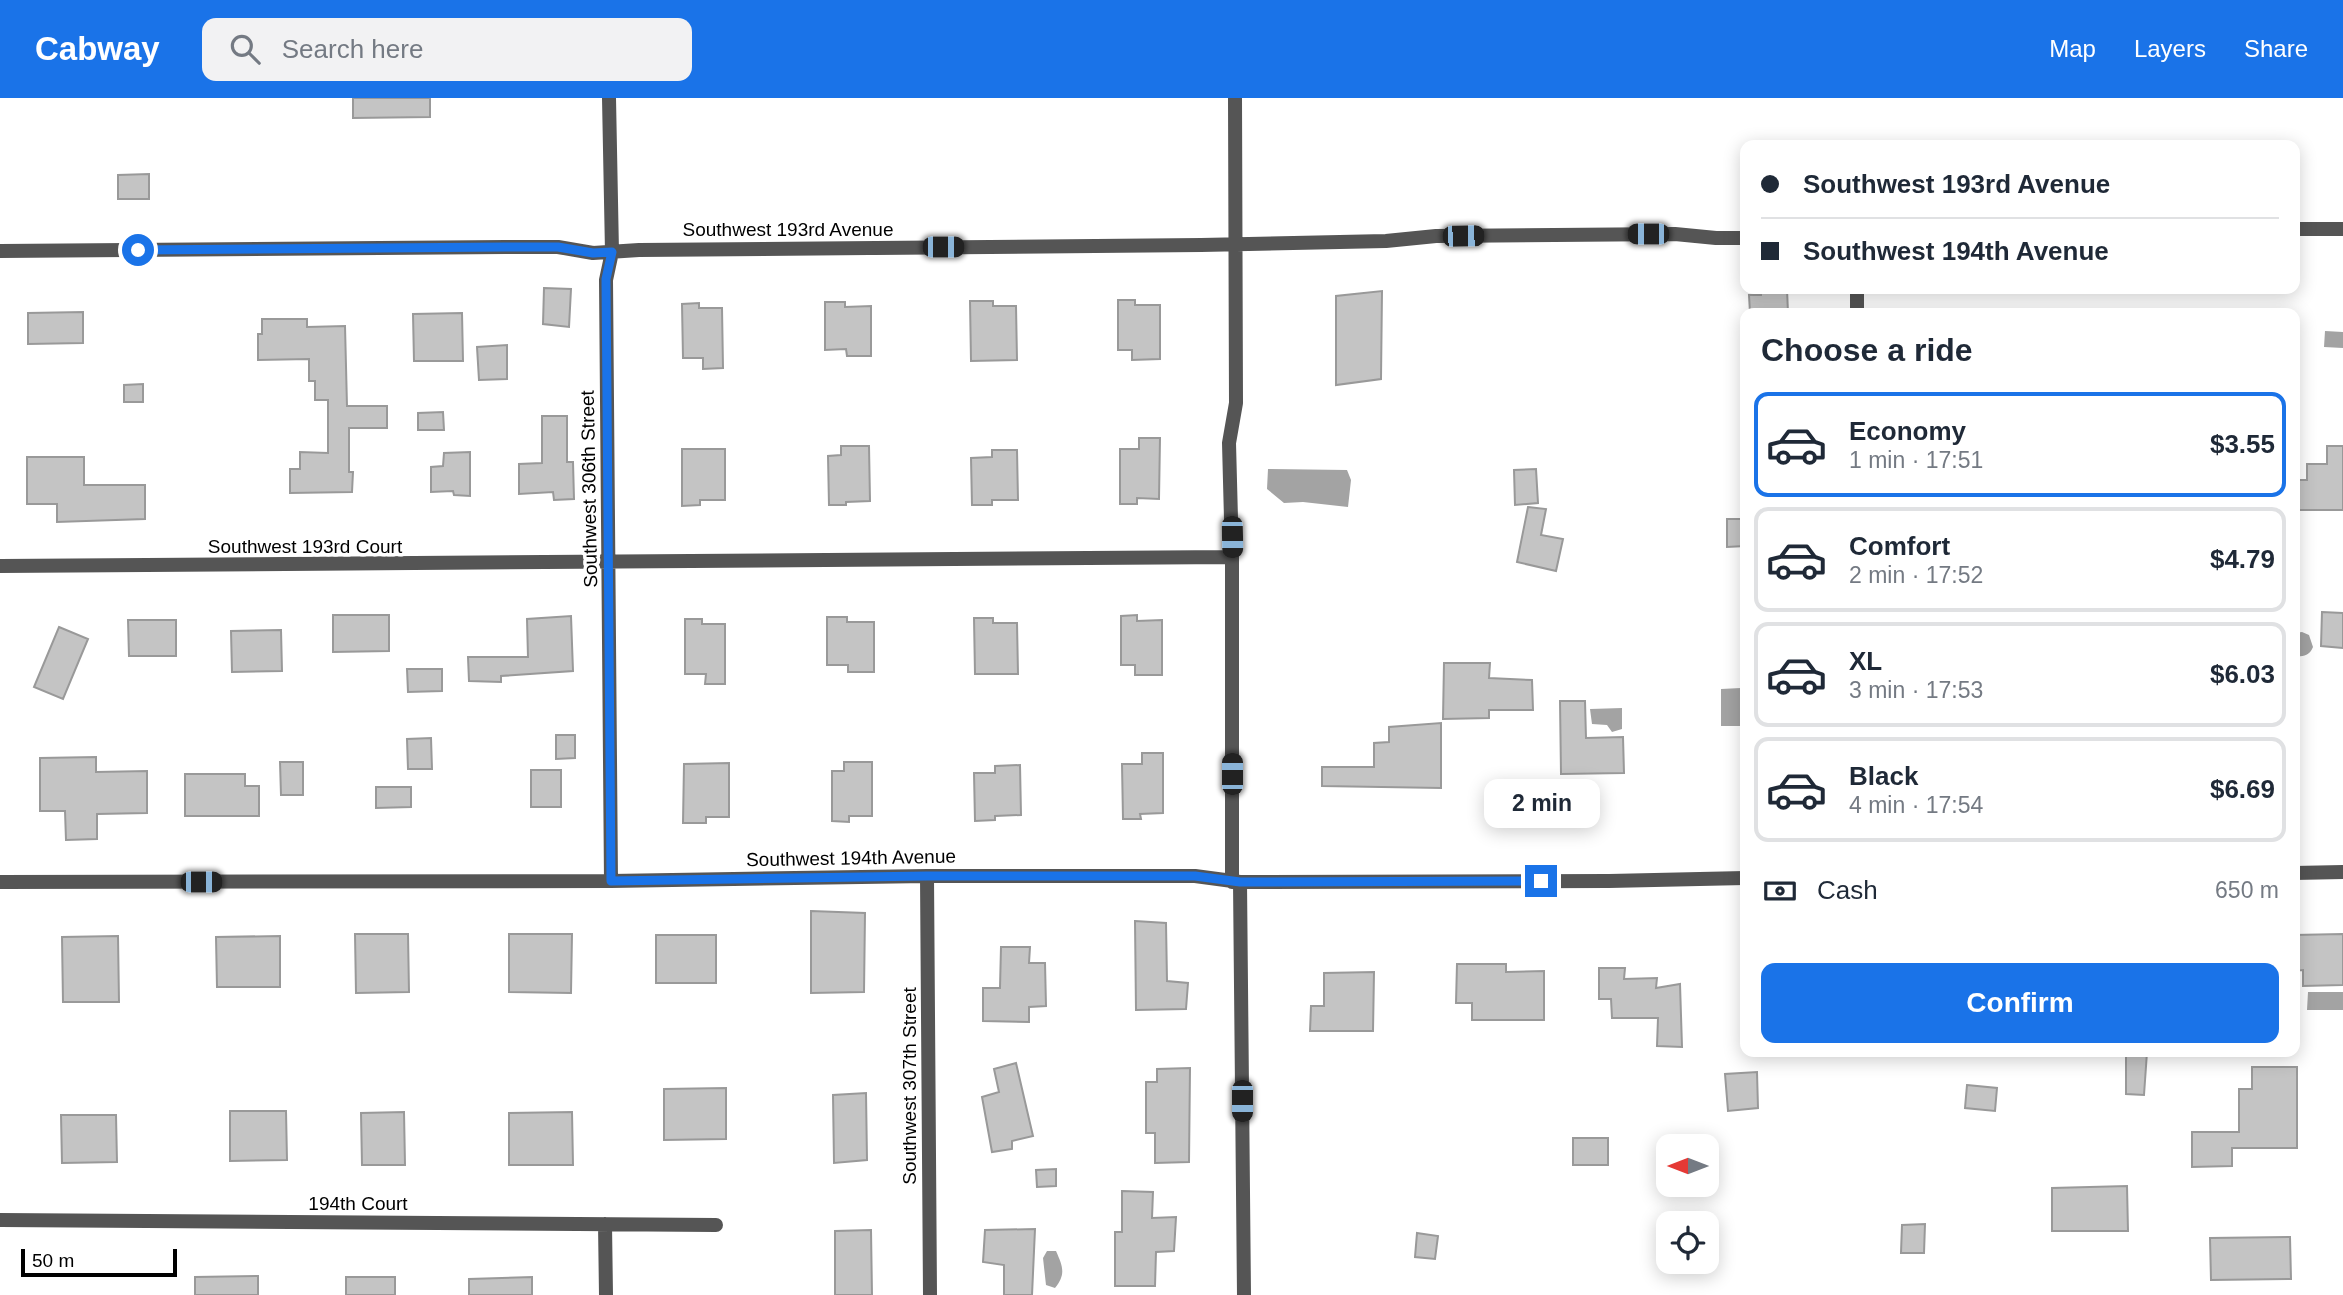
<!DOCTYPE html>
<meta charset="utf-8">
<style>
:root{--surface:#fff;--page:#f2f2f3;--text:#1f2937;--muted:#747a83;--line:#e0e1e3;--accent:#1a73e8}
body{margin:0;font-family:Helvetica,sans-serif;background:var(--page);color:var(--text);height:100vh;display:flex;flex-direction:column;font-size:26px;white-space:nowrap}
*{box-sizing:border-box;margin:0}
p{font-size:23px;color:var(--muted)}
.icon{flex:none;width:38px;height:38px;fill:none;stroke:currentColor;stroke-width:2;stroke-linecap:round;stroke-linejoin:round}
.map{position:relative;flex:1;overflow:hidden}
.sheet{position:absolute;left:1740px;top:210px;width:560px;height:749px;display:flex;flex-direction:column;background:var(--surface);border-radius:14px;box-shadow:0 4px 18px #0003}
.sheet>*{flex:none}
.guide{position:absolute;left:1740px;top:42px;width:560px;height:154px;border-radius:14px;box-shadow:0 4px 18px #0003;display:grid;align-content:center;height:154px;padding:0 21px;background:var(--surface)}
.needle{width:46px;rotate:270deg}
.fabs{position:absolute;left:1656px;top:1036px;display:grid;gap:14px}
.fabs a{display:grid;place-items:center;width:63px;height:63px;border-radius:14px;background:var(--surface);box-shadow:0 4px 18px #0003;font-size:35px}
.scale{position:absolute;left:21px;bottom:18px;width:156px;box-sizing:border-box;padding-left:7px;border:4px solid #000;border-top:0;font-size:19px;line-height:24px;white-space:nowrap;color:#000;-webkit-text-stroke:5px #fff;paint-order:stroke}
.end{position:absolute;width:32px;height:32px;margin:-16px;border:9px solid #1a73e8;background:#fff;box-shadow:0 0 0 4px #fff}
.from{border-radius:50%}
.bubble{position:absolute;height:49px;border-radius:14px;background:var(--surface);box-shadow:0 4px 18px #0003;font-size:23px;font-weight:800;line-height:49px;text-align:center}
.car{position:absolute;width:21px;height:42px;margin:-21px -10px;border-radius:9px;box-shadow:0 0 5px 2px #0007;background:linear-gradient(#222 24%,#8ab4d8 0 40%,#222 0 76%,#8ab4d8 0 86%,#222 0)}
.guide b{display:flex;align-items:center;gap:24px;height:66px;font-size:26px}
.guide b+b{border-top:2px solid var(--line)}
.guide i{width:18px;height:18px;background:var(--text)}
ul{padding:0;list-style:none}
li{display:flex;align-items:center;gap:21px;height:105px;margin:0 14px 10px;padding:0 7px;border:4px solid var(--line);border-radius:14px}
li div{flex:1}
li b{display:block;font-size:26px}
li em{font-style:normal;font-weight:800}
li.selected{border-color:var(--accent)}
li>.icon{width:63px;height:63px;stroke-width:1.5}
h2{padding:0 21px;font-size:32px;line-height:84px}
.pay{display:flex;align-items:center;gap:18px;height:77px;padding:0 21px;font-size:26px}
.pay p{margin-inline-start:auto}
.primary-button{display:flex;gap:14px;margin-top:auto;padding:14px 21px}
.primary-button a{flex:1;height:80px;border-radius:14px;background:var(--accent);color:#fff;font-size:28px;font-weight:800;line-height:80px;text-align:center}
header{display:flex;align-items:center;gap:42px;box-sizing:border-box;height:98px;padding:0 35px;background:var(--accent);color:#fff}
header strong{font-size:33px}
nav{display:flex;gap:38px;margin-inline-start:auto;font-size:24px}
.search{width:490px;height:63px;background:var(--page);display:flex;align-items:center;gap:18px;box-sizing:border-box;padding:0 24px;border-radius:14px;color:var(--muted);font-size:26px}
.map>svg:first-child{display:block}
.water{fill:#a3a3a3}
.building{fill:#c4c4c4;stroke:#999;stroke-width:2}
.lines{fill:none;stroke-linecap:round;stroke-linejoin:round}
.minor{stroke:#555;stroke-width:14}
.route{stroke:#1a73e8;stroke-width:9}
.labels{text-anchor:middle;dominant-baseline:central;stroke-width:7;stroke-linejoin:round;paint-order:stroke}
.street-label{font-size:19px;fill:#000;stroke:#fff}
</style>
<header>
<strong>Cabway</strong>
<div class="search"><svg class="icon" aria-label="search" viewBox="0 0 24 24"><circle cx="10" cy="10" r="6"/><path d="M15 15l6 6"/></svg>Search here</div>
<nav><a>Map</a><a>Layers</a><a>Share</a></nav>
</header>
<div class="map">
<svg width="2343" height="1197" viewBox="0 0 2343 1197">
<rect width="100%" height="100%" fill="#fff"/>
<path class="water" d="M2325 233 2343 234V250L2324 249Z
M1268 371 1347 372 1351 382 1348 409 1303 404 1284 405 1267 391Z
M2302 534 2309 537 2313 549C2310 557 2303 560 2294 557V535Z
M1741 590V628H1721V591Z
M1622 610V631L1612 634 1607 627 1592 626 1590 611Z
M2308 894H2343V912H2307Z
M1047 1153H1056C1063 1169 1066 1176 1055 1190L1046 1187 1043 1160Z"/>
<path class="building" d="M353 0H430V19L353 20Z
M149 76V101H118V77Z
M544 190 571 191 569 229 543 226Z
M1761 191H1787L1788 215H1750L1749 197H1761Z
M1382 193 1381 281 1336 287V198Z
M1118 202H1135V207H1160V261L1132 262V252H1118Z
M970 203H993V208H1016L1017 262 971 263Z
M825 204H845V209L871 208V258H847L846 251 825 252Z
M699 205V210H722L723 270 703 271V260H683L682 206Z
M83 214V245L28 246V215Z
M462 215 463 263H414L413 216Z
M262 221H307V229L345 228 347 308H387V330H349V374H353L352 394 290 395V371H300V354L328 355V302H315V283H309V261L258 262V236H262Z
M507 247V281L479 282 477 249Z
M143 286V304H124V287Z
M443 314 444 332H418V315Z
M542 318H567V364H573L574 401 554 402 553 394 519 396V366L542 365Z
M1139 340H1160L1159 401 1137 400V406H1120V351H1139Z
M841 348H869L870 403 846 404V407H829L828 358 841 357Z
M2327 348H2343V412H2295L2294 382H2307V366H2327Z
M682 351H725V402H700V407L682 408Z
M992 352H1017L1018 402H992V407H972L971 360 992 359Z
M470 354V398L454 397 453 393 431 394V369L443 368 444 355Z
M27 359H84V387H145V421L57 424V406H27Z
M1536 371 1538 405 1515 407 1514 372Z
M1528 409 1546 411 1541 437 1563 441 1556 473 1517 464Z
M1727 421H1745V448L1727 449Z
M2322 514 2343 515V550L2321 548Z
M333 517H389V553L333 554Z
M1137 517V523L1162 522V577H1135V567H1121V518Z
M571 518 573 573 501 578V584L469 583 468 559H528L527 521Z
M827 519H847V524H874V574H848V567H827Z
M974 520H993V525H1017L1018 576H975Z
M685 521H702V526H725V586H705L706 576H685Z
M128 522H176V558H129Z
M59 529 88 541 63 601 34 589Z
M281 532 282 573 232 574 231 533Z
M1444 565H1490L1489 580 1532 582 1533 612H1489V620L1443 621Z
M407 571H442V593L408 594Z
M1560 603H1585L1586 640 1623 639 1624 675 1561 676Z
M1441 625V690L1322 688V669H1374V645L1389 644V629Z
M556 637H575V660L556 661Z
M431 640 432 671H408L407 641Z
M1142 655H1163V715L1140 716 1141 721H1123L1122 666H1142Z
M96 659V674L147 673V715L97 716V741L66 742 65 713H40V660Z
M280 664H303V697H281Z
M844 664H872V718H849V724L832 723V673H844Z
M729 665V719H706V725H683L684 666Z
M1020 667 1021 717 995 718V722L975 723 974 675H995V668Z
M531 672H561V709H531Z
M185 676H245V688H259V718H185Z
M376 689H411V709L376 710Z
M811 813 865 815 864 894 811 895Z
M1135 823 1166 825 1167 883 1188 885 1186 911 1136 912Z
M355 836H408L409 894 356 895Z
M509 836H572L571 895 509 894Z
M2343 836V887L2303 888V872L2294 873V837Z
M656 837H716V885H656Z
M118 838 119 904H63L62 839Z
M280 838V889H217L216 839Z
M1001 849H1030L1029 865H1045L1046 908 1029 909V924L983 923V890H1000Z
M1457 866H1506V874L1544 873V922H1472V905H1456Z
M1599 870H1625L1624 881 1657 880 1656 890 1680 886 1682 949 1657 948 1658 920H1612L1611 901H1599Z
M1374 874 1373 933H1310L1311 908H1324V875Z
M2126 954H2147L2144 997 2126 996Z
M1016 965 1033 1038 1012 1043V1051L992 1054 982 999 999 994 994 971Z
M2252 969H2297V1050H2232V1068L2192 1069V1034H2239V991H2252Z
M1190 970 1189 1064 1155 1065V1035H1146V984H1157V971Z
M1757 974 1758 1010 1728 1013 1725 976Z
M1967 987 1997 990 1995 1013 1965 1010Z
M726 990V1041L664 1042V991Z
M866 995 867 1062 834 1065 833 997Z
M230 1013H286L287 1062 230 1063Z
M404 1014 405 1067H362L361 1015Z
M572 1014 573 1067H509V1015Z
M61 1017H116L117 1064 62 1065Z
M1573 1040H1608V1067H1573Z
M1056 1071V1088L1037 1089 1036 1072Z
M2127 1088 2128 1133H2052V1090Z
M1122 1093 1153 1094 1152 1120 1176 1119 1174 1153 1156 1154 1155 1188H1115V1134H1122Z
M1925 1126 1924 1155H1901L1902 1127Z
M1035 1131 1032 1197H1004V1167L983 1164 985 1132Z
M871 1132 872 1197H835V1133Z
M1417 1135 1438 1138 1435 1161 1415 1159Z
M2290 1139 2291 1181 2211 1182 2210 1140Z
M258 1178V1197H195V1179Z
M346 1179H395V1197H346Z
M532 1179V1197H469V1181Z"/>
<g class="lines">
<path class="minor" d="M609 0 612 154 606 182 611 783
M2294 131H2343
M0 153 505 149H558L593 155 639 152 1201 147 1386 143 1436 138 1675 136 1716 140H1745
M1857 191V215
M0 468 1232 459
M2294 775 2343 774
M927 778 930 1197
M0 784 611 783 927 778H1195L1240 784 1609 783 1745 780
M1232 784V459L1229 345 1236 305 1235 0
M1240 784 1244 1197
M0 1122 716 1127
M605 1126 606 1197"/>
</g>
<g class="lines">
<path class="route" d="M138 152 505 149H558L593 155 612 154 606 181 611 783 927 778H1195L1240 784 1541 783"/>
</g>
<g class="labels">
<g class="street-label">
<text x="788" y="131">Southwest 193rd Avenue</text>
<text transform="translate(589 391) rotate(-91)">Southwest 306th Street</text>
<text x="305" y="448">Southwest 193rd Court</text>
<text transform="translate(851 760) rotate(-1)">Southwest 194th Avenue</text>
<text transform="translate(909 988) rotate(-90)">Southwest 307th Street</text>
<text x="358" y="1105">194th Court</text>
</g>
</g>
</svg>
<div class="fabs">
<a><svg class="needle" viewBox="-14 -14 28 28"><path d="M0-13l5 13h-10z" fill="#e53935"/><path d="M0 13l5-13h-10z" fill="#747a83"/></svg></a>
<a><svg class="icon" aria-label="locate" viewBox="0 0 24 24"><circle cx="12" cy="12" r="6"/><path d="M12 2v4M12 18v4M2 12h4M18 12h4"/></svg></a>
</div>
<div class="scale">50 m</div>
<i class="end from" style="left:138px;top:152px"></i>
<i class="end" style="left:1541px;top:783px"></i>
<div class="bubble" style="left:1484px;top:681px;width:116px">2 min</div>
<i class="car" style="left:1648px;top:136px;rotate:270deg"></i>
<i class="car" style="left:1463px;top:138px;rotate:89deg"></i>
<i class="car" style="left:943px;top:149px;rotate:90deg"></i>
<i class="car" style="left:1232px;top:439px;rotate:179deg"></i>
<i class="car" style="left:1232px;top:676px;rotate:0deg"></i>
<i class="car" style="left:201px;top:784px;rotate:90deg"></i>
<i class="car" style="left:1242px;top:1003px;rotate:180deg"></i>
<div class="guide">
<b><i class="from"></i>Southwest 193rd Avenue</b>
<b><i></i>Southwest 194th Avenue</b>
</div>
<section class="sheet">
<h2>Choose a ride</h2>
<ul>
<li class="selected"><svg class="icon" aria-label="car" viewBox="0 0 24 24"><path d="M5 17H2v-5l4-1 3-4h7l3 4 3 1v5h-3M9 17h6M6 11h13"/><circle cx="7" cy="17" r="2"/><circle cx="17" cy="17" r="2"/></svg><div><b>Economy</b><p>1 min · 17:51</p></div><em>$3.55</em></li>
<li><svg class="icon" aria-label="car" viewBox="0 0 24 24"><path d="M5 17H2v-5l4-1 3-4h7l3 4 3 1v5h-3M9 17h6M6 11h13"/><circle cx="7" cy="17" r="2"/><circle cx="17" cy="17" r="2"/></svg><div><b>Comfort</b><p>2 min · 17:52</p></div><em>$4.79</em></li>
<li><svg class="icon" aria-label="car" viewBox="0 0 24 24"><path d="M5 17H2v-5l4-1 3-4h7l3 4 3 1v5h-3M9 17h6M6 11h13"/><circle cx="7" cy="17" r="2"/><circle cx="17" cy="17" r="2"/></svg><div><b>XL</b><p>3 min · 17:53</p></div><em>$6.03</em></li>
<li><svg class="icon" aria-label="car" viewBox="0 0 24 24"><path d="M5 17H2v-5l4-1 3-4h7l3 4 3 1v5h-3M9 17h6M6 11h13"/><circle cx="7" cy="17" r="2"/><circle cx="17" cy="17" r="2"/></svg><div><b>Black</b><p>4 min · 17:54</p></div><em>$6.69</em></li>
</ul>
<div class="pay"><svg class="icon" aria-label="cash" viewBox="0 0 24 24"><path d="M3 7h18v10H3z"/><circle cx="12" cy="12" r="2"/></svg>Cash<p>650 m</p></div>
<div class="primary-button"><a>Confirm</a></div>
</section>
</div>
